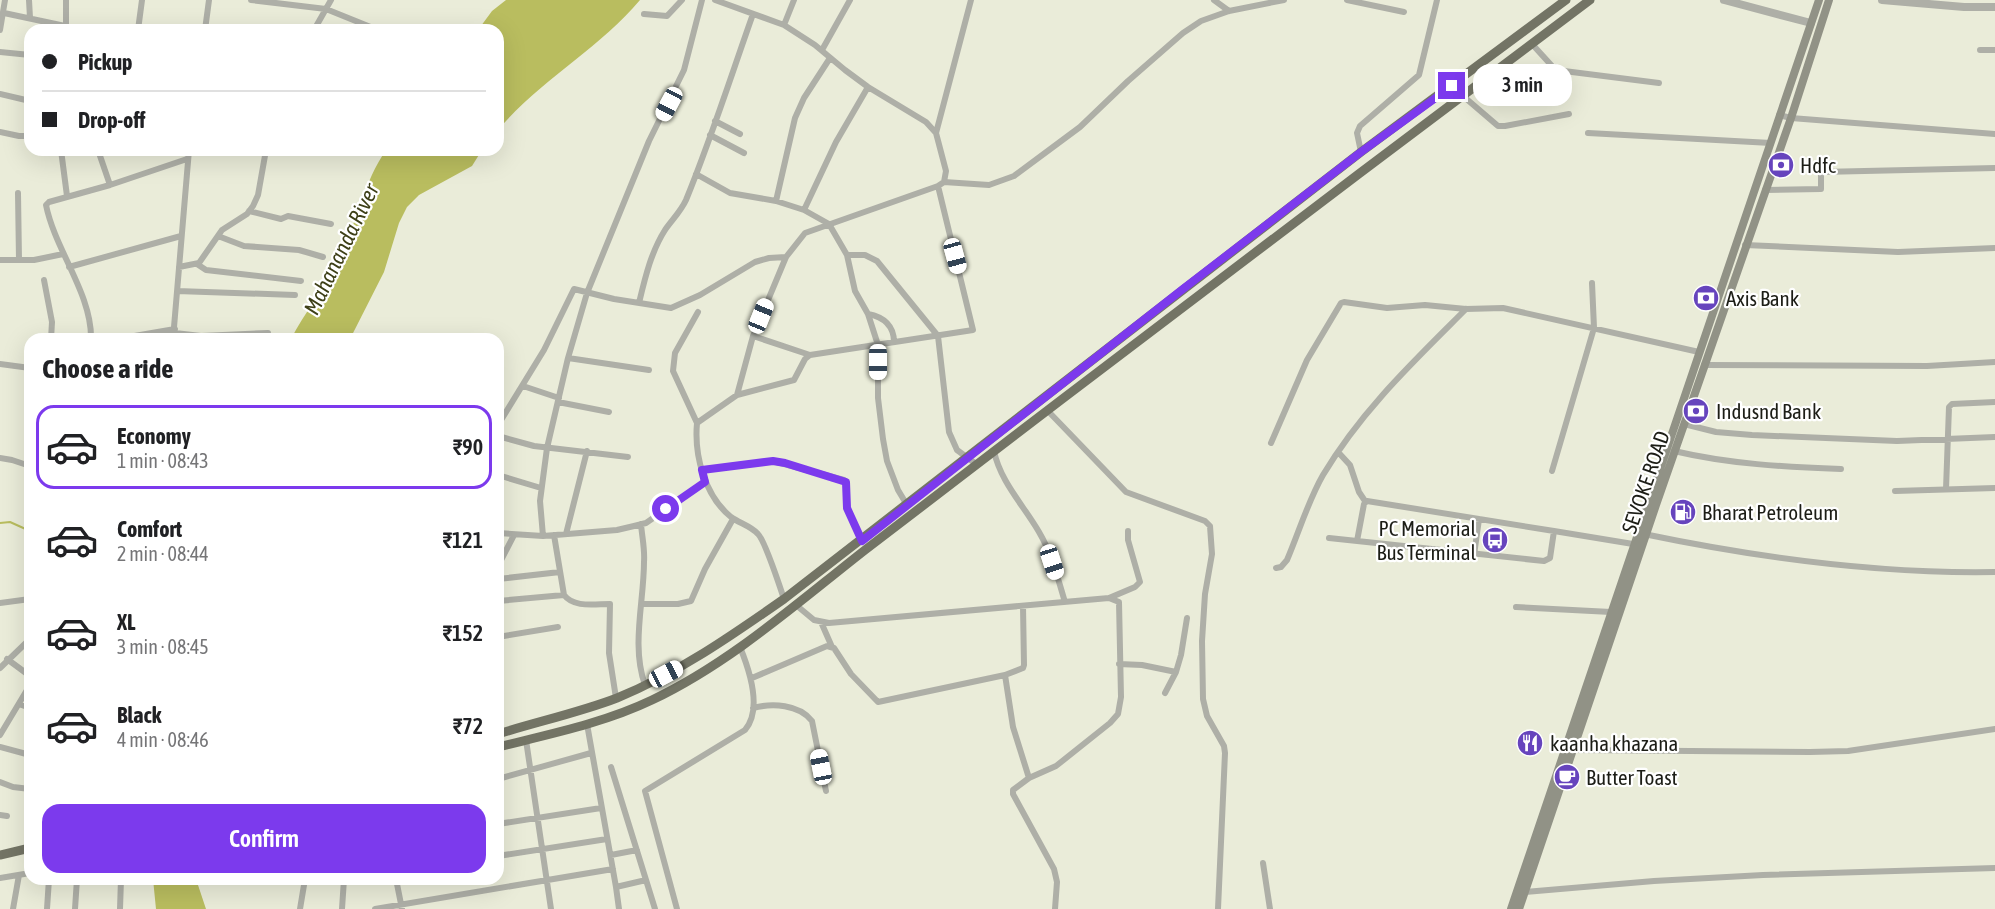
<!DOCTYPE html>
<meta charset="utf-8">
<style>
:root{--surface:#fff;--page:#f6f6f6;--text:#202124;--muted:#757577;--line:#e0e0e0;--accent:#7c3aed}
body{margin:0;font-family:"Asap Condensed",sans-serif;background:var(--page);color:var(--text);height:100vh;display:flex;flex-direction:column;font-size:22px;white-space:nowrap}
*{box-sizing:border-box;margin:0}
p{font-size:20px;color:var(--muted)}
.icon{flex:none;width:33px;height:33px;fill:none;stroke:currentColor;stroke-width:2;stroke-linecap:round;stroke-linejoin:round}
.map{position:relative;flex:1;overflow:hidden}
.drawer{position:absolute;left:24px;top:333px;width:480px;height:552px;display:flex;flex-direction:column;background:var(--surface);border-radius:18px;box-shadow:0 6px 24px #0002}
.drawer>*{flex:none}
.guide{position:absolute;left:24px;top:24px;width:480px;height:132px;border-radius:18px;box-shadow:0 6px 24px #0002;display:grid;align-content:center;height:132px;padding:0 18px;background:var(--surface)}
.end{position:absolute;width:27px;height:27px;margin:-14px;border:8px solid #7c3aed;background:#fff;box-shadow:0 0 0 3px #fff}
.from{border-radius:50%}
.bubble{position:absolute;height:42px;border-radius:18px;background:var(--surface);box-shadow:0 6px 24px #0002;font-size:20px;font-weight:600;line-height:42px;text-align:center}
.car{position:absolute;width:18px;height:36px;margin:-18px -9px;border-radius:8px;box-shadow:0 0 4px 2px #0007;background:linear-gradient(#fff 24%,#345 0 40%,#fff 0 76%,#345 0 86%,#fff 0)}
.guide b{display:flex;align-items:center;gap:21px;height:57px;font-size:22px}
.guide b+b{border-top:2px solid var(--line)}
.guide i{width:15px;height:15px;background:var(--text)}
ul{padding:0;list-style:none}
li{display:flex;align-items:center;gap:18px;height:84px;margin:0 12px 9px;padding:0 6px;border:3px solid transparent;border-radius:18px}
li div{flex:1}
li b{display:block;font-size:22px}
li em{font-style:normal;font-weight:600}
li.selected{border-color:var(--accent)}
li>.icon{width:54px;height:54px;stroke-width:1.5}
h2{padding:0 18px;font-size:27px;line-height:72px}
.button{display:flex;gap:12px;margin-top:auto;padding:12px 18px}
.button a{flex:1;height:69px;border-radius:18px;background:var(--accent);color:#fff;font-size:24px;font-weight:600;line-height:69px;text-align:center}
.map>svg:first-child{display:block}
.water{fill:#b9bd5f}
.lines{fill:none;stroke-linecap:round;stroke-linejoin:round}
.stream{stroke:#b9bd5f;stroke-width:2}
.minor{stroke:#aeafa7;stroke-width:6}
.tertiary{stroke:#aeafa7;stroke-width:8}
.secondary{stroke:#919286;stroke-width:8}
.trunk{stroke:#737465;stroke-width:9}
.route{stroke:#7c3aed;stroke-width:8}
.labels{text-anchor:middle;dominant-baseline:central;stroke-width:4.5;stroke-linejoin:round;paint-order:stroke}
.poi-label{font-size:21px;fill:#1c1d16;stroke:#fff;text-anchor:start}
.street-label{font-size:21px;fill:#1c1d16;stroke:#fff}
.water-label{font-size:22px;font-style:italic;fill:#3d3f17;stroke:#fff}
</style>
<div class="map">
<svg width="1995" height="909" viewBox="0 0 1995 909">
<rect width="100%" height="100%" fill="#eaecd9"/>
<path class="water" d="M506 0H640C599 49 540 80 498 130V30H478L492 11Z
M386 150H482L472 166 419 195 407 207 399 223 384 272 350 339H291C304 313 324 290 337 264 356 227 362 185 386 150Z
M153 879H196L206 909H156Z"/>
<g class="lines">
<path class="stream" d="M0 523 10 522 30 531"/>
<path class="minor" d="M29 0 30 18
M251 0 326 9 378 30
M715 0 784 25 815 45 845 70 868 87 926 122 936 133 946 171 944 182 938 186 805 233 786 257 753 336 737 395 697 423C694 456 705 496 731 517 739 523 751 526 758 534 765 541 780 587 784 599
M1214 0 1229 11
M1347 0 1404 12
M4 13 65 26
M644 14 667 16 682 0
M784 25 794 0
M0 30 5 0
M66 30V0
M138 30 142 0
M205 30 209 0
M314 30 331 0
M1532 44 1552 66 1564 71 1659 83
M822 50 850 0
M1980 50H1995
M0 52 30 55
M0 94 30 101
M1463 96 1498 126H1505L1569 114
M1779 115 1791 118 1995 134
M715 121 740 134
M0 132 19 136H30
M936 133 971 0
M1588 133 1771 143
M710 135 744 153
M61 150 67 196
M98 150 110 185 187 159
M1361 152 1357 133 1360 126 1419 75 1437 0
M696 174 730 193 776 201 804 210 829 224 847 255 855 291 868 314 878 345V398L883 439 887 461 898 490 907 505
M944 182 989 185 1014 176 1080 127 1128 81 1183 33 1201 21 1229 11 1284 0
M1765 190 1821 189V172L1995 168
M18 193 19 260
M776 201 795 118 804 98 830 58
M804 210 836 142 868 87
M249 211 281 219 288 216 331 224
M218 236 244 246 299 250 323 257
M1745 245 1898 252 1995 248
M847 255H865L877 261 938 336 949 432 957 450 976 464
M0 260H34L63 254
M197 264 206 270 301 281
M69 267 181 236
M179 267 199 263 222 230 247 214 253 206 258 195 266 150
M44 280 52 322 51 339
M177 291 295 295
M639 303C645 278 651 252 665 230 672 220 681 211 686 200 711 139 731 76 753 14
M868 314C884 317 894 326 894 342
M175 333 201 336 268 333
M753 336 810 355
M91 339C92 294 55 250 46 205L49 202 110 185
M117 339 175 329
M173 339 189 150
M568 358 649 370
M0 364 30 368
M1704 365 1927 366 1995 362
M523 386 559 398
M737 395 794 380 805 359 810 355 973 330 938 186
M558 402 609 412
M1047 410 1126 492 1205 521 1210 526 1212 554 1205 594 1202 641 1203 699 1207 716 1224 746 1225 753 1218 909
M697 423 673 371 675 353 698 312
M1684 424 1716 432 1752 435 1897 441 1995 437
M498 425 544 350 574 289 614 299 671 308 700 295 755 262 769 258 786 257
M498 436 534 446 628 457
M1271 443 1307 360 1341 303 1344 302 1387 308 1425 305 1466 309 1503 308 1699 352
M994 451C1000 481 1024 506 1039 532 1052 554 1058 579 1065 602
M1674 451C1729 464 1785 467 1841 469
M1338 452 1350 465 1359 492 1365 501
M0 458 12 460 30 466
M703 470 773 461 844 480 847 484V508L861 540
M1552 471 1594 328 1592 283
M498 475 541 488
M1946 489 1949 407 1952 404 1995 402
M1895 491 1995 488
M641 524C642 537 645 549 644 562 644 602 631 646 645 685
M498 533 543 536 617 530 634 526 646 523 705 482
M566 534 587 451
M1644 534C1759 558 1878 574 1995 572
M554 535 564 595C574 608 594 604 610 604L609 653 616 698
M543 536 540 501 547 448 568 358 587 293 649 141 684 70 702 0
M1329 538 1544 561 1550 558 1554 531 1633 544
M1357 541 1364 504 1367 501 1554 531
M1474 555 1479 519
M498 566 514 535
M1276 568 1281 567 1287 560C1299 532 1308 501 1323 475 1361 411 1414 361 1466 309
M498 579 560 572
M1109 598 1135 587 1140 582 1128 540V531
M498 601 564 595
M0 603 30 599
M642 604H678L691 601 705 569 733 519
M796 605 814 620 829 623 1109 598 1119 602 1121 697 1118 714 1110 723 1056 766 1029 778 1013 790V794L1054 869 1057 882 1055 909
M1516 607 1611 612
M821 622 832 647
M498 637 558 627
M7 659 30 676
M1119 664 1142 665 1176 672 1165 693
M0 668 30 639
M1176 672 1181 655 1187 618
M1005 675 1013 727 1029 778
M752 678 827 646 834 648 851 674 878 702 1005 675 1023 668 1024 665 1023 606
M19 704 30 708
M753 708C772 703 799 704 812 721L826 791
M587 724 616 887 619 909
M0 735 30 685
M526 740 551 909
M0 747 30 755
M1571 750 1810 752 1848 751 1995 729
M611 767 655 909
M498 779 591 753
M0 782 13 787 30 789
M0 815 7 816
M498 824 601 808
M611 855 637 850
M498 856 607 839
M1263 863 1270 909
M0 878 30 873
M396 879 402 909
M344 881 356 879
M616 887 646 880
M1525 892 1654 881 1763 875 1995 868
M13 909 19 875
M47 909 49 879
M75 909 77 879
M120 909 121 879
M300 909 305 879
M342 909 344 879
M375 909 613 869
M677 909 645 791 745 730C763 709 749 669 740 647"/>
<path class="tertiary" d="M1724 0 1811 23
M1882 0 1964 7H1995"/>
<path class="secondary" d="M1511 909 1819 0
M1519 909 1656 505 1791 118 1829 0"/>
<path class="trunk" d="M498 734C536 722 581 712 617 698 678 673 731 636 784 599L1361 152 1566 0
M498 747C550 734 604 723 652 700 730 663 796 604 865 550 930 500 996 450 1061 400 1237 265 1413 133 1590 0
M0 855 30 848"/>
</g>
<g class="lines">
<path class="route" d="M666 509 705 482 702 470 773 461 785 463 846 482 847 508 862 541 1183 289 1361 152 1452 86"/>
</g>
<defs>
<symbol id="bank-disc" viewBox="-11 -11 22 22"><circle r="9.5" fill="#6644bd" stroke="#fff"/><path d="M-6-4H6V4H-6ZM0-2.3a2.3 2.3 0 1 0 0 4.6a2.3 2.3 0 1 0 0-4.6Z" fill="#fff"/></symbol>
<symbol id="fuel-disc" viewBox="-11 -11 22 22"><circle r="9.5" fill="#6644bd" stroke="#fff"/><path d="M-5.5-6h7V0h2V4h1.3V-2.5L3-4.5l.8-.8L6-3V5H2.5V1h-1V6h-7ZM-4.2-4.7v3.2H.2V-4.7Z" fill="#fff"/></symbol>
<symbol id="bus-disc" viewBox="-11 -11 22 22"><circle r="9.5" fill="#6644bd" stroke="#fff"/><path d="M-5-6H5V4H4V6H2V4H-2V6H-4V4H-5ZM-3.5-4V0h7V-4ZM-3.5 1.2v1.5H-2V1.2ZM2 1.2v1.5H3.5V1.2Z" fill="#fff"/></symbol>
<symbol id="restaurant-disc" viewBox="-11 -11 22 22"><circle r="9.5" fill="#6644bd" stroke="#fff"/><path d="M-5-6h1v4h1v-4h1v4h1v-4h1v5L-1.5 .5V6h-2V.5L-5-1ZM5-6V6H3V1.5H1.5Q1.5-4 5-6Z" fill="#fff"/></symbol>
<symbol id="cafe-disc" viewBox="-11 -11 22 22"><circle r="9.5" fill="#6644bd" stroke="#fff"/><path d="M-5.5-4.5H6V0H3Q3 3.5 0 3.5H-2.5Q-5.5 3.5-5.5 0ZM3-3.2v2h1.7v-2ZM-6 4.5H4V6H-6Z" fill="#fff"/></symbol>
</defs>
<g fill-rule="evenodd">
<use href="#bank-disc" x="1766" y="150" width="30" height="30"/>
<use href="#bank-disc" x="1691" y="283" width="30" height="30"/>
<use href="#bank-disc" x="1681" y="396" width="30" height="30"/>
<use href="#fuel-disc" x="1668" y="497" width="30" height="30"/>
<use href="#bus-disc" x="1480" y="525" width="30" height="30"/>
<use href="#restaurant-disc" x="1515" y="728" width="30" height="30"/>
<use href="#cafe-disc" x="1552" y="762" width="30" height="30"/>
</g>
<g class="labels">
<g class="poi-label">
<text x="1800" y="165">Hdfc</text>
<text x="1726" y="298">Axis Bank</text>
<text x="1716" y="411">Indusnd Bank</text>
<text x="1702" y="512">Bharat Petroleum</text>
<text x="1476" y="528" text-anchor="end">PC Memorial<tspan x="1476" dy="24">Bus Terminal</tspan></text>
<text x="1550" y="743">kaanha khazana</text>
<text x="1586" y="777">Butter Toast</text>
</g>
<g class="street-label">
<text transform="translate(1645 482) rotate(-71)">SEVOKE ROAD</text>
</g>
<g class="water-label">
<text transform="translate(341 249) rotate(-64)">Mahananda River</text>
</g>
</g>
</svg>
<i class="end from" style="left:666px;top:509px"></i>
<i class="end" style="left:1452px;top:86px"></i>
<div class="bubble" style="left:1473px;top:64px;width:99px">3 min</div>
<i class="car" style="left:669px;top:104px;rotate:208deg"></i>
<i class="car" style="left:955px;top:256px;rotate:165deg"></i>
<i class="car" style="left:761px;top:316px;rotate:22deg"></i>
<i class="car" style="left:878px;top:362px;rotate:180deg"></i>
<i class="car" style="left:1052px;top:562px;rotate:162deg"></i>
<i class="car" style="left:666px;top:674px;rotate:62deg"></i>
<i class="car" style="left:821px;top:767px;rotate:349deg"></i>
<div class="guide">
<b><i class="from"></i>Pickup</b>
<b><i></i>Drop-off</b>
</div>
<section class="drawer">
<h2>Choose a ride</h2>
<ul>
<li class="selected"><svg class="icon" aria-label="car" viewBox="0 0 24 24"><path d="M5 17H2v-5l4-1 3-4h7l3 4 3 1v5h-3M9 17h6M6 11h13"/><circle cx="7" cy="17" r="2"/><circle cx="17" cy="17" r="2"/></svg><div><b>Economy</b><p>1 min · 08:43</p></div><em>₹90</em></li>
<li><svg class="icon" aria-label="car" viewBox="0 0 24 24"><path d="M5 17H2v-5l4-1 3-4h7l3 4 3 1v5h-3M9 17h6M6 11h13"/><circle cx="7" cy="17" r="2"/><circle cx="17" cy="17" r="2"/></svg><div><b>Comfort</b><p>2 min · 08:44</p></div><em>₹121</em></li>
<li><svg class="icon" aria-label="car" viewBox="0 0 24 24"><path d="M5 17H2v-5l4-1 3-4h7l3 4 3 1v5h-3M9 17h6M6 11h13"/><circle cx="7" cy="17" r="2"/><circle cx="17" cy="17" r="2"/></svg><div><b>XL</b><p>3 min · 08:45</p></div><em>₹152</em></li>
<li><svg class="icon" aria-label="car" viewBox="0 0 24 24"><path d="M5 17H2v-5l4-1 3-4h7l3 4 3 1v5h-3M9 17h6M6 11h13"/><circle cx="7" cy="17" r="2"/><circle cx="17" cy="17" r="2"/></svg><div><b>Black</b><p>4 min · 08:46</p></div><em>₹72</em></li>
</ul>
<div class="button"><a>Confirm</a></div>
</section>
</div>
